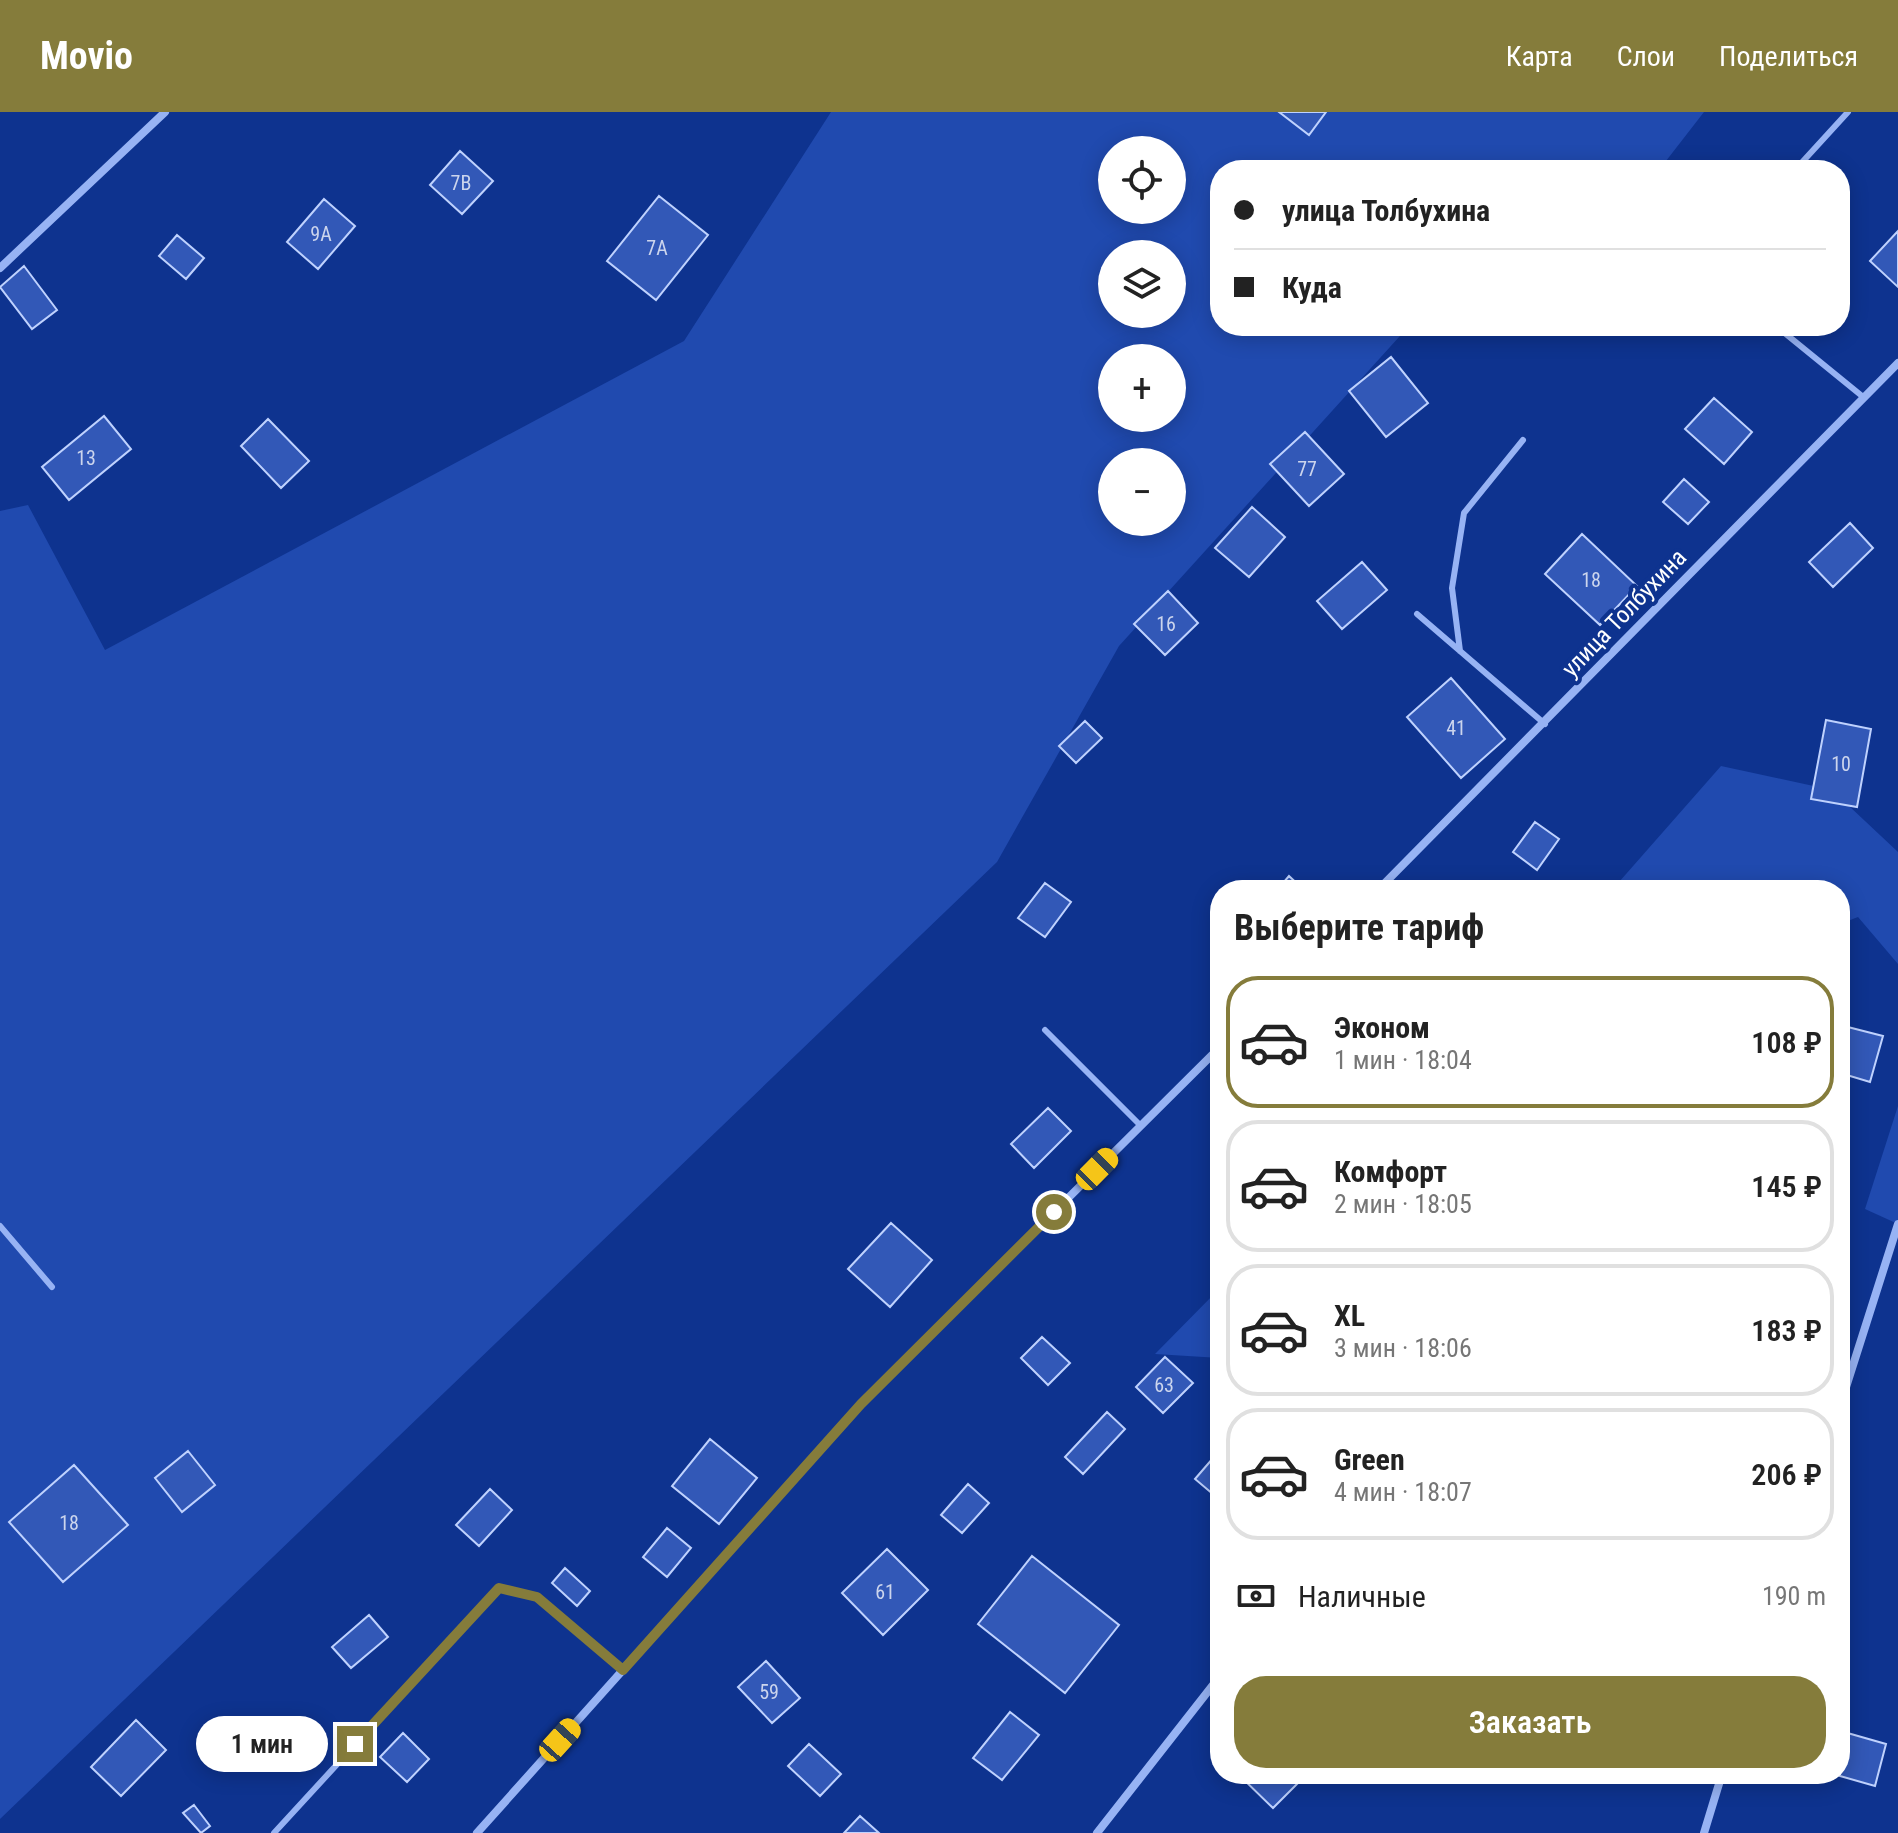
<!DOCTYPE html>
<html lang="ru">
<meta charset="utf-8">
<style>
:root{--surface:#fff;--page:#f6f6f6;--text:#222;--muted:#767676;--line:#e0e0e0;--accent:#857c3b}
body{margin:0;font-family:"Roboto Condensed",sans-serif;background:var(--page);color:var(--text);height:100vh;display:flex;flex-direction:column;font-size:30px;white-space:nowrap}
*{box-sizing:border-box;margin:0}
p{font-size:26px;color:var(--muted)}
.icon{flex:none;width:44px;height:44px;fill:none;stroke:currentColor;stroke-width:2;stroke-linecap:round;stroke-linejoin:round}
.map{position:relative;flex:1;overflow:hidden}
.side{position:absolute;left:1210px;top:768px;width:640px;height:904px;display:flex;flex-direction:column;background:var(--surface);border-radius:32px;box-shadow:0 4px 20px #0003}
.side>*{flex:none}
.hud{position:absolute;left:1210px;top:48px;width:640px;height:176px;border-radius:32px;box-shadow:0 4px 20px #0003;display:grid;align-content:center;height:176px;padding:0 24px;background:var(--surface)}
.tools{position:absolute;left:1098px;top:24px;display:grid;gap:16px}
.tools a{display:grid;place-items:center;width:88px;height:88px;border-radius:50%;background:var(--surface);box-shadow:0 4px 20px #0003;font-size:40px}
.end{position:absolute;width:36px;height:36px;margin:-18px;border:10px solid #857c3b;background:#fff;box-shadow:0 0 0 4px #fff}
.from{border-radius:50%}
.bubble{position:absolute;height:56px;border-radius:28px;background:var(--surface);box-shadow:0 4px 20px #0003;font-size:26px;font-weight:600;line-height:56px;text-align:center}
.car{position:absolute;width:24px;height:48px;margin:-24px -12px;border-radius:10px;box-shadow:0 0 6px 2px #0007;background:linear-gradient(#f5c518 24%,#345 0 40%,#f5c518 0 76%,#345 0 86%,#f5c518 0)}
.hud b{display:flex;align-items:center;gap:28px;height:76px;font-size:30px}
.hud b+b{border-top:2px solid var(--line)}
.hud i{width:20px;height:20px;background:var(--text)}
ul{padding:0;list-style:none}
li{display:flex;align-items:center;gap:24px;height:132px;margin:0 16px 12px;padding:0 8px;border:4px solid var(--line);border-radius:32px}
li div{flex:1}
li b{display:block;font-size:30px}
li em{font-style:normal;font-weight:600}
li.selected{border-color:var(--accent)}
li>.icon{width:72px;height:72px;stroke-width:1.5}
h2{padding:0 24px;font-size:36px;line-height:96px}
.pay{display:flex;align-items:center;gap:20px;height:88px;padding:0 24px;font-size:30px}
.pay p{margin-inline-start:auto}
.cta{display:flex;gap:16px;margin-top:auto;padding:16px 24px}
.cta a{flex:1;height:92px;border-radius:32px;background:var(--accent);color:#fff;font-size:32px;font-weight:600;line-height:92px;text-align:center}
header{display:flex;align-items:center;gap:48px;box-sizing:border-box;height:112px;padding:0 40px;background:var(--accent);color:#fff}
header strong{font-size:38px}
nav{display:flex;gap:44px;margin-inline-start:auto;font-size:28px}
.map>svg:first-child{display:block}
.green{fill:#204aaf;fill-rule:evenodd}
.building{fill:#3258b7;stroke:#bfd2fe;stroke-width:2}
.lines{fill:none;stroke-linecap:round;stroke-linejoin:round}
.lane{stroke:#97b3f4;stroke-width:6}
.street{stroke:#97b3f4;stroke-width:8}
.route{stroke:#857c3b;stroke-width:10}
.labels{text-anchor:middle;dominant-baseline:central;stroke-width:8;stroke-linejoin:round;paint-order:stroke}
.number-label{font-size:20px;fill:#ccd5ed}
.street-label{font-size:24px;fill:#fff;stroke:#0e338f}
</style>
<header>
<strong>Movio</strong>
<nav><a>Карта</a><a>Слои</a><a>Поделиться</a></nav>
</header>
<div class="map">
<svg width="1898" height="1721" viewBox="0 0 1898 1721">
<rect width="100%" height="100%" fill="#0e338f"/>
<path class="green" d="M831 0H1704L1659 58H1220V214H1409L1119 534 997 750 0 1707V399L28 393 105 538 684 229ZM1112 38H1172V98H1112ZM1112 142H1172V202H1112ZM1112 246H1172V306H1112ZM1112 350H1172V410H1112Z
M1721 654 1832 678 1898 740V852L1858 805 1840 812V778H1612Z
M1898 994V1112L1865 1097Z
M1220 1176V1246L1155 1242Z"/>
<path class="building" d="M1279 0H1326L1309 23Z
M460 39 493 69 462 102 430 73Z
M659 84 708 123 656 188 607 149Z
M324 87 355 114 318 157 287 130Z
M1898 119V175L1870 149Z
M177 123 204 146 186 167 159 144Z
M24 154 57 198 32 217 0 175Z
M1391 245 1428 291 1386 325 1349 279Z
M1714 286 1752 320 1724 352 1685 317Z
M104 304 131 337 69 388 42 355Z
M268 307 309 349 281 376 241 334Z
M1305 320 1344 362 1309 394 1270 352Z
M1684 367 1709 390 1688 412 1663 390Z
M1252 395 1285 425 1249 465 1215 436Z
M1850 411 1873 436 1833 475 1809 450Z
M1582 422 1637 474 1600 513 1545 462Z
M1362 450 1387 478 1342 517 1317 489Z
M1168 479 1198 511 1165 543 1134 512Z
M1451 566 1505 627 1461 666 1407 605Z
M1826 608 1871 617 1857 695 1811 687Z
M1085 609 1102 626 1076 651 1059 634Z
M1535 710 1559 727 1537 758 1513 740Z
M1289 764 1304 778H1277Z
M1045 771 1071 790 1045 825 1018 806Z
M1840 913 1883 924 1870 970 1840 961Z
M1048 996 1071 1019 1034 1056 1011 1032Z
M891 1111 932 1148 890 1195 848 1157Z
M1042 1225 1070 1251 1048 1273 1021 1246Z
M1165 1245 1193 1271 1163 1301 1136 1275Z
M1107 1300 1125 1317 1083 1362 1065 1345Z
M710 1327 757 1366 719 1412 672 1374Z
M1220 1338V1388L1195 1367Z
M188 1339 215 1373 182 1400 155 1366Z
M74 1353 128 1413 63 1470 9 1410Z
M968 1372 989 1391 962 1421 941 1403Z
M490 1377 512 1398 479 1434 456 1413Z
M667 1416 691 1436 667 1465 643 1445Z
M887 1437 928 1478 883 1523 842 1481Z
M1032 1444 1119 1513 1065 1581 978 1512Z
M565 1456 590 1479 577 1494 552 1471Z
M369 1503 388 1525 351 1556 332 1535Z
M766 1549 800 1586 772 1611 738 1575Z
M1010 1600 1039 1623 1002 1668 973 1646Z
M136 1608 166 1638 121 1684 91 1655Z
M1844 1620 1886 1632 1875 1674 1833 1662H1840Z
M403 1621 429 1647 407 1670 380 1645Z
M809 1632 841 1662 820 1684 788 1654Z
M1238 1662H1307L1273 1696Z
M194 1693 210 1714 201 1721 183 1701Z
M860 1704 879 1721H844Z"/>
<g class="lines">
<path class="lane" d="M1795 58 1848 0
M1776 214 1862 284
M1417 502 1545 612
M1460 539 1452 476 1464 401 1523 328
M1045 918 1141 1014
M0 1114 52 1175
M274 1721 499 1476 537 1485 623 1558"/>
<path class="street" d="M0 156 165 0
M1378 778 1898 251
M1840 1294 1898 1112
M477 1721 861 1292 1220 935
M1097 1721 1220 1564
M1704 1721 1722 1662"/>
</g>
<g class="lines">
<path class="route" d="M355 1632 499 1476 537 1485 623 1558 861 1292 1054 1100"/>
</g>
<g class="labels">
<g class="number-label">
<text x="461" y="71">7В</text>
<text x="321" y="122">9А</text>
<text x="657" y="136">7А</text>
<text x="86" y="346">13</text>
<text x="1307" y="357">77</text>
<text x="1591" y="468">18</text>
<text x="1166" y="512">16</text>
<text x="1456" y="616">41</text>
<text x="1841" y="652">10</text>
<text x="1164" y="1273">63</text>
<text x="69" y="1411">18</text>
<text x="885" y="1480">61</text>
<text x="769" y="1580">59</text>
</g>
<g class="street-label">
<text transform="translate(1624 501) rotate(-46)">улица Толбухина</text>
</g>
</g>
</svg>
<div class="tools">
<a><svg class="icon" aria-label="locate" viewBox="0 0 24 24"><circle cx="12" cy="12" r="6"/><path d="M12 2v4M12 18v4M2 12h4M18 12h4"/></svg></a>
<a><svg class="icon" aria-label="layers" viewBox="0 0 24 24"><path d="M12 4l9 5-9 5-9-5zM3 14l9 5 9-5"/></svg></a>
<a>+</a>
<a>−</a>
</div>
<i class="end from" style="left:1054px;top:1100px"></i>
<i class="end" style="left:355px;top:1632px"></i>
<div class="bubble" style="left:196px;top:1604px;width:132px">1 мин</div>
<i class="car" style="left:1097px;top:1057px;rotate:45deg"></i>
<i class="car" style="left:560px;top:1628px;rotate:42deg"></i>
<div class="hud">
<b><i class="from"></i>улица Толбухина</b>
<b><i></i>Куда</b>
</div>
<section class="side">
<h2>Выберите тариф</h2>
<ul>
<li class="selected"><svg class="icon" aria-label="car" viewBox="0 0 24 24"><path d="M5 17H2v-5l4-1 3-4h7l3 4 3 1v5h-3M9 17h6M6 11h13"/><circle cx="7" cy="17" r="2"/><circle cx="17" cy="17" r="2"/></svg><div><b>Эконом</b><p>1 мин · 18:04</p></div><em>108 ₽</em></li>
<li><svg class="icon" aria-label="car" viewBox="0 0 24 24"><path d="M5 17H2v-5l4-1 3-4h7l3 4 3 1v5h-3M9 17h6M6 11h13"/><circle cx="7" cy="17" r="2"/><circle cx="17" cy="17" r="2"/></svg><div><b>Комфорт</b><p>2 мин · 18:05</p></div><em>145 ₽</em></li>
<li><svg class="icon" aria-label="car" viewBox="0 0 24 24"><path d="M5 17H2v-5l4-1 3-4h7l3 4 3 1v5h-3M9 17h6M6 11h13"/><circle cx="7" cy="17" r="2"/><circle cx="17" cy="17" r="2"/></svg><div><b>XL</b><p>3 мин · 18:06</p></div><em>183 ₽</em></li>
<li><svg class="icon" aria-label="car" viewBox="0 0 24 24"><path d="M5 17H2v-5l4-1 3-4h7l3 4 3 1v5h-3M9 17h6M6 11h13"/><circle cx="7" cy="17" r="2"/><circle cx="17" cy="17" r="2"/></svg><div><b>Green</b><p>4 мин · 18:07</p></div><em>206 ₽</em></li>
</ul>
<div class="pay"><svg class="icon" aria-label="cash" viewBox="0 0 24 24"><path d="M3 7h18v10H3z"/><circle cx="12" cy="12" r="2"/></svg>Наличные<p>190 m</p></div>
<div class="cta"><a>Заказать</a></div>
</section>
</div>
